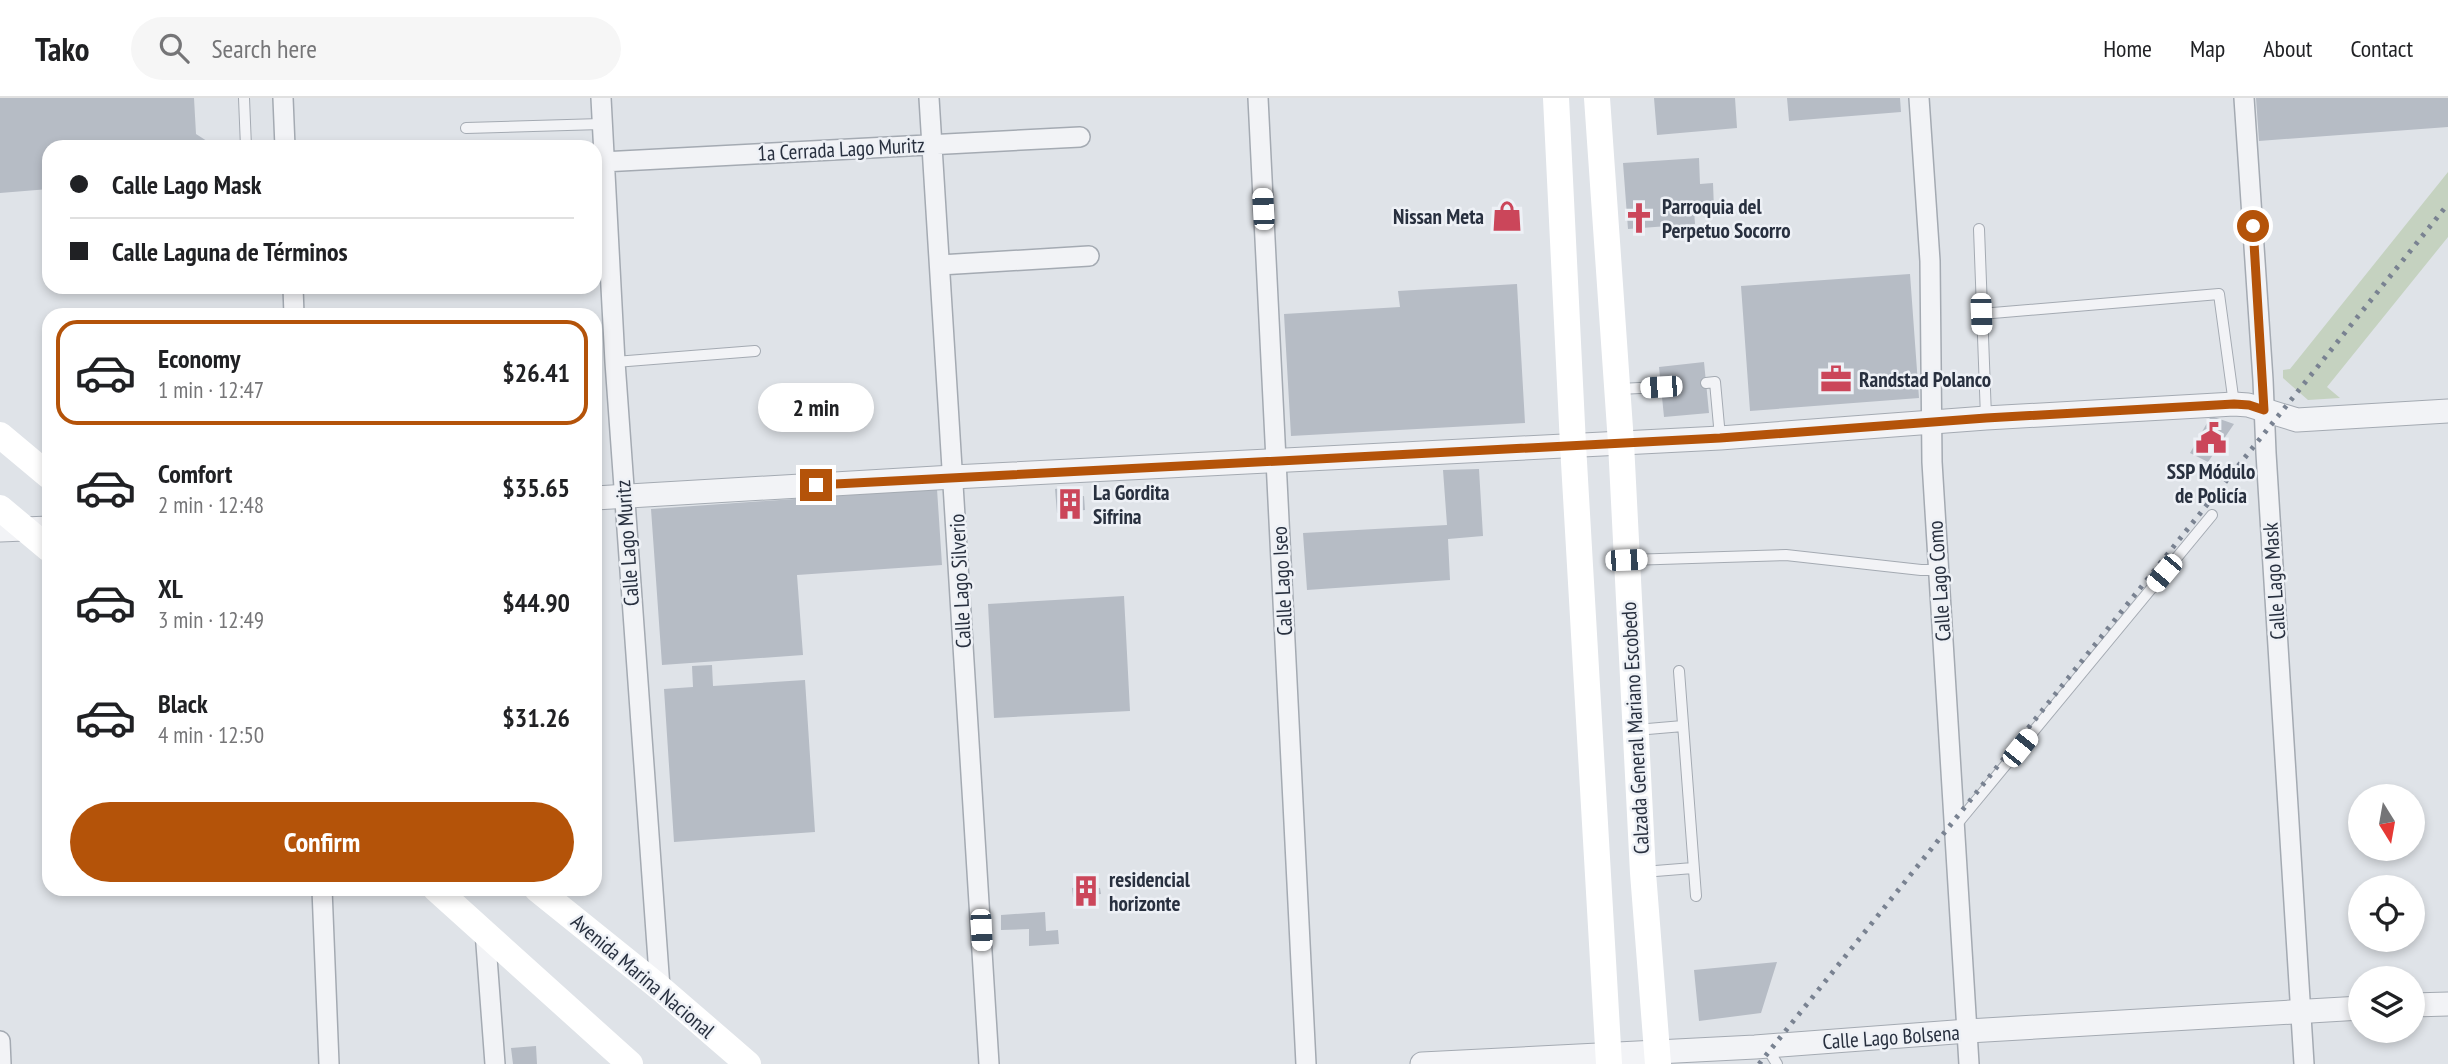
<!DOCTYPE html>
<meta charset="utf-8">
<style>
:root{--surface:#fff;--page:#f6f6f6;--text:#202124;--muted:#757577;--line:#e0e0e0;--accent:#b45309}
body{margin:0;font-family:"PT Sans Narrow",sans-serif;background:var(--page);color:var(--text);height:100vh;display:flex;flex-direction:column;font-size:26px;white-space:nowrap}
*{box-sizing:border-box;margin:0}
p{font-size:23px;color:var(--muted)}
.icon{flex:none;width:38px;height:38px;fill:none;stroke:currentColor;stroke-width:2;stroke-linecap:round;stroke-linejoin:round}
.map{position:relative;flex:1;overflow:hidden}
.side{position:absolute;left:42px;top:210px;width:560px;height:588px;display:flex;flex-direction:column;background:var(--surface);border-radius:21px;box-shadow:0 4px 10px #0003}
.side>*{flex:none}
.top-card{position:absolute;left:42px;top:42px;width:560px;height:154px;border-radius:21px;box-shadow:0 4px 10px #0003;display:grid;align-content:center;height:154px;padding:0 28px;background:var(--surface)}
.needle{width:46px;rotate:169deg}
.buttons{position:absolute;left:2348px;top:686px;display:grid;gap:14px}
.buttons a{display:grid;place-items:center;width:77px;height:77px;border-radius:50%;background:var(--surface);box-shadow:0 4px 10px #0003;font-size:35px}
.end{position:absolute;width:32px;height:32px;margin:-16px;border:9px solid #b45309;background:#fff;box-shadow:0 0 0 4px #fff}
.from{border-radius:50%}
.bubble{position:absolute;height:49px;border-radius:24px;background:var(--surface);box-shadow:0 4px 10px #0003;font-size:23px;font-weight:600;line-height:49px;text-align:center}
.car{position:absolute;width:21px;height:42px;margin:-21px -10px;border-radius:9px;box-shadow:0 0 5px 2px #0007;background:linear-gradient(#fff 24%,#345 0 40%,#fff 0 76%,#345 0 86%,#fff 0)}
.top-card b{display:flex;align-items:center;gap:24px;height:66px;font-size:26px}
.top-card b+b{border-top:2px solid var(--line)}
.top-card i{width:18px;height:18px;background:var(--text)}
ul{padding:12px 0 0;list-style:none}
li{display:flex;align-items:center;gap:21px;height:105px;margin:0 14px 10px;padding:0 14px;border:4px solid transparent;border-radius:21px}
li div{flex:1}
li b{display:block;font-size:26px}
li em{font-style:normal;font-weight:600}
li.on{border-color:var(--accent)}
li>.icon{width:63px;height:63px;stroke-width:1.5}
.cta{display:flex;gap:14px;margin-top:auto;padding:14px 28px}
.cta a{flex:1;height:80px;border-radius:42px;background:var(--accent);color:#fff;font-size:28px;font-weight:600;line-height:80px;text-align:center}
header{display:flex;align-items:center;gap:42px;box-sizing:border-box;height:98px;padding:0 35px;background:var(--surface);border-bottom:2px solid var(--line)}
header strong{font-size:33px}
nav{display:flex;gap:38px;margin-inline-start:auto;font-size:24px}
.search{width:490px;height:63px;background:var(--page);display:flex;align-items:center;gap:18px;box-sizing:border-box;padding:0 24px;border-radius:38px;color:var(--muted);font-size:26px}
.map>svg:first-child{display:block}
.green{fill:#c5d2c0}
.building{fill:#b6bcc5}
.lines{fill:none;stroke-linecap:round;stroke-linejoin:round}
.service-casing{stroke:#a4aab2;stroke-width:12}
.minor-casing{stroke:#a4aab2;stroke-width:22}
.tertiary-casing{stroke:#a4aab2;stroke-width:25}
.service{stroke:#f2f3f6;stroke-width:10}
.minor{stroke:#f2f3f6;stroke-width:19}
.tertiary{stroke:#f2f3f6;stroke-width:23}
.secondary{stroke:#fff;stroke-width:26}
.rail{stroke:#798291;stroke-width:5;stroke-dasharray:3.5 7;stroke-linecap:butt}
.route{stroke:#b45309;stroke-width:9}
.labels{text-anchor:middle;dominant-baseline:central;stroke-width:5;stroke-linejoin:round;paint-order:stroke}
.street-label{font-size:21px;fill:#28303f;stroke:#eef1f6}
.poi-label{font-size:21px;font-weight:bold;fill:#28303f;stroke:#eef1f6;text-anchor:start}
</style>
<header>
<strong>Tako</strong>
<div class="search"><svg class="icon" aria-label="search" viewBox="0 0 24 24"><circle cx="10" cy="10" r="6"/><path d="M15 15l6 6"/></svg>Search here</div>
<nav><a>Home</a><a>Map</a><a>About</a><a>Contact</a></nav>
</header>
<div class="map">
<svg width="2448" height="966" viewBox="0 0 2448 966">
<rect width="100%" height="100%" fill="#dfe3e8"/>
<path class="green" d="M2448 74V139L2327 289 2340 300 2308 302 2283 280V272L2290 271Z"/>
<path class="building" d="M0 0H194L196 36 210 45 211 49H49V91L0 95Z
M1654 0H1735L1737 30 1657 37Z
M1787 0H1900L1901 14 1789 23Z
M2256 0H2448V29L2259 43Z
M1699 60 1700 86 1713 85 1714 111 1694 112 1695 126 1628 131 1623 65Z
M1910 176 1919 300 1750 313 1741 188Z
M1517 186 1525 325 1291 338 1284 216 1400 209 1398 193Z
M1704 264 1709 315 1664 319 1659 269Z
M2211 318 2234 326 2208 364 2190 355Z
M1479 371 1483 438 1448 441 1450 482 1307 492 1303 435 1447 427 1443 372Z
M1067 389 1068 399 1084 398 1085 412 1057 415 1055 391Z
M937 391 942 467 797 477 803 557 662 567 651 411Z
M1124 498 1130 613 994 620 988 506Z
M712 567 713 588 805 582 815 734 674 744 664 591 693 589 692 568Z
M1095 782 1096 790H1100L1101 796 1073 799 1072 790 1078 789V784Z
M1045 814 1046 833 1058 832 1059 846 1029 848V831L1001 832V817Z
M1777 864 1761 915 1699 923 1694 872Z
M536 948 537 966H513L511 950Z"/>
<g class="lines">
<defs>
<path id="service" d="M244 0 246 49
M466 30 601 26
M1979 131 1986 319
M1981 216 2219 196 2234 306
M615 264 755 253
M1706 285 1715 284 1720 339
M1619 291 1661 289
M1628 462 1786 457 1921 472H1938
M1679 573 1696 798
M1636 632 1683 628
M1957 726 2212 417
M1643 774 1693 770
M1765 952 1769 953 1777 966"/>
<path id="minor" d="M283 0 285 49
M601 0 615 264 660 890
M929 0 989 966
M1258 0 1306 966
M1919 0 1930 163 1932 364 1969 966
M2244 0 2263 282 2266 355 2304 966
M602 64 1080 39
M940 167 1089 158
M293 189 294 217
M322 791 329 966
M485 833 495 966
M0 943 1 966"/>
<path id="tertiary" d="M595 400 953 379 1720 340 1986 320 2234 306 2248 307 2297 322 2448 313
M0 432 49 430
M2413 907 2448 906
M1422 966 1755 949 1968 933 2361 910"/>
</defs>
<use href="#service" class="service-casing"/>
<use href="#minor" class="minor-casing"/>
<use href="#tertiary" class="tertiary-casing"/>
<use href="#service" class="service"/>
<use href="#minor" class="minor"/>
<use href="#tertiary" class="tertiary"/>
<path class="secondary" d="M1556 0 1573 347 1609 966
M1597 0 1621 345 1643 775 1658 966
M0 337 49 378
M0 410 49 451
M436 791 630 966
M537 791 660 890 748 966"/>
<path class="rail" d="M1759 966 2448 106"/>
</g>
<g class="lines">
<path class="route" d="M816 387 1720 340 1986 320 2234 306 2249 307 2264 312 2253 128"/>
</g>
<defs>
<symbol id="shop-bare" viewBox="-9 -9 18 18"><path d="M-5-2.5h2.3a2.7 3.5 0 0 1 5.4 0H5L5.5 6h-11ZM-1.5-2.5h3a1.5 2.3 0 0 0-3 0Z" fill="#cb465a" stroke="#eef1f6" stroke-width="2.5" paint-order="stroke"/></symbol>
<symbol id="church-bare" viewBox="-9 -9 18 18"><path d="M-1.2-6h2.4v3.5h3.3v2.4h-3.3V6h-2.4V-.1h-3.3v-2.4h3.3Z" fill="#cb465a" stroke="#eef1f6" stroke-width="2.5" paint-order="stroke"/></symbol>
<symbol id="office-bare" viewBox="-9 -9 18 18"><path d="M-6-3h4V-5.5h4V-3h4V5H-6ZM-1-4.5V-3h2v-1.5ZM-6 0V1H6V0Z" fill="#cb465a" stroke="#eef1f6" stroke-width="2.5" paint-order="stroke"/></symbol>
<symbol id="civic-bare" viewBox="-9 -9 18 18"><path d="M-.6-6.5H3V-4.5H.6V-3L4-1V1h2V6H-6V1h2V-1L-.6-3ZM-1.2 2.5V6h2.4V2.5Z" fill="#cb465a" stroke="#eef1f6" stroke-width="2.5" paint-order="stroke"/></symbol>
<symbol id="building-bare" viewBox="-9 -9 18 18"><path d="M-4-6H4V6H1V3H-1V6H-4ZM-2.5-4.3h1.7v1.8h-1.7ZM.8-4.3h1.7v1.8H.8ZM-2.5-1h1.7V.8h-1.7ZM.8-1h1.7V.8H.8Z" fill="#cb465a" stroke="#eef1f6" stroke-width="2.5" paint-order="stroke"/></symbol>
</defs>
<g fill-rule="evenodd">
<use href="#shop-bare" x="1485" y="96" width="44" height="44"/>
<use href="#church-bare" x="1617" y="98" width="44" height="44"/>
<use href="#office-bare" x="1814" y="259" width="44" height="44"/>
<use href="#civic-bare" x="2189" y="318" width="44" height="44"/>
<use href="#building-bare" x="1048" y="384" width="44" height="44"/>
<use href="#building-bare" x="1064" y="771" width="44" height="44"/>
</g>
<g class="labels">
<g class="street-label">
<text transform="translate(841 51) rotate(-3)">1a Cerrada Lago Muritz</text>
<text transform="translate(627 445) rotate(-94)">Calle Lago Muritz</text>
<text transform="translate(960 483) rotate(-93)">Calle Lago Silverio</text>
<text transform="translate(1282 483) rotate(-93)">Calle Lago Iseo</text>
<text transform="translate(1939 483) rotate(-94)">Calle Lago Como</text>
<text transform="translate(2274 483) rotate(-94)">Calle Lago Mask</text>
<text transform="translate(1635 630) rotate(-93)">Calzada General Mariano Escobedo</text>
<text transform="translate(643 878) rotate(40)">Avenida Marina Nacional</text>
<text transform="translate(1891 939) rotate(-4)">Calle Lago Bolsena</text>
</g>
<g class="poi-label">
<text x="1662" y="108">Parroquia del<tspan x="1662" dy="24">Perpetuo Socorro</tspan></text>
<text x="1484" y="118" text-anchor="end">Nissan Meta</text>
<text x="1859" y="281">Randstad Polanco</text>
<text x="2211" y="373" text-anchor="middle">SSP Módulo<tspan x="2211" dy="24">de Policía</tspan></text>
<text x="1093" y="394">La Gordita<tspan x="1093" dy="24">Sifrina</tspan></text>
<text x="1109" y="781">residencial<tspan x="1109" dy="24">horizonte</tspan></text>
</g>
</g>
</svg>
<div class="buttons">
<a><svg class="needle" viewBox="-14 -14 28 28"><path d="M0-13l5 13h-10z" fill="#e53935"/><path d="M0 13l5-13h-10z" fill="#757577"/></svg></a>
<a><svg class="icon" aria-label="locate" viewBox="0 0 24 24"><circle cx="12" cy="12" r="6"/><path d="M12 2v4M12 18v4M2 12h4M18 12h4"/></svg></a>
<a><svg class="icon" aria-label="layers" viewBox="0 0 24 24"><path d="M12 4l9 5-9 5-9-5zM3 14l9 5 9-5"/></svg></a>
</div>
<i class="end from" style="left:2253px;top:128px"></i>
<i class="end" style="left:816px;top:387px"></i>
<div class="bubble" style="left:758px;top:285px;width:116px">2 min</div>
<i class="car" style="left:1263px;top:111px;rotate:357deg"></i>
<i class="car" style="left:1981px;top:216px;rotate:178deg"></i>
<i class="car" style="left:1661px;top:289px;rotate:266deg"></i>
<i class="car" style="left:1626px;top:462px;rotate:88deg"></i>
<i class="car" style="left:2164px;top:475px;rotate:220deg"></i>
<i class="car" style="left:2020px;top:650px;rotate:39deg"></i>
<i class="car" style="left:981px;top:832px;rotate:177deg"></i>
<div class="top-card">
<b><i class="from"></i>Calle Lago Mask</b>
<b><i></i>Calle Laguna de Términos</b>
</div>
<section class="side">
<ul>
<li class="on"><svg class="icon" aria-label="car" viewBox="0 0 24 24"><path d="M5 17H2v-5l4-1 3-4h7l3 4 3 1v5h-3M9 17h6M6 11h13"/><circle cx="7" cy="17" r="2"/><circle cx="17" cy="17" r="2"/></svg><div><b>Economy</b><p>1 min · 12:47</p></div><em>$26.41</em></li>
<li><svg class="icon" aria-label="car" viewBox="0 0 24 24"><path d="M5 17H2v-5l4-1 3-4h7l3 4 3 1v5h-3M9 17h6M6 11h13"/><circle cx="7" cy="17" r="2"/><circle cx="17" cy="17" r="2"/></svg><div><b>Comfort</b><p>2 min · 12:48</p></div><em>$35.65</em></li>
<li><svg class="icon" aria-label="car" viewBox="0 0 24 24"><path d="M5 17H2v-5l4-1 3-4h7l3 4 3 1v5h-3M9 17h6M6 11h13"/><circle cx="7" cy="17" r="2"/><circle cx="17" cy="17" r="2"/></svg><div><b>XL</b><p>3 min · 12:49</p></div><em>$44.90</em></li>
<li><svg class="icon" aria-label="car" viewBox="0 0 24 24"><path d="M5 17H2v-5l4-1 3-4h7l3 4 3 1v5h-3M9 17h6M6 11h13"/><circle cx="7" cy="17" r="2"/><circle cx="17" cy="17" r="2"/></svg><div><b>Black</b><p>4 min · 12:50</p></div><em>$31.26</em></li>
</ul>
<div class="cta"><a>Confirm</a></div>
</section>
</div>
